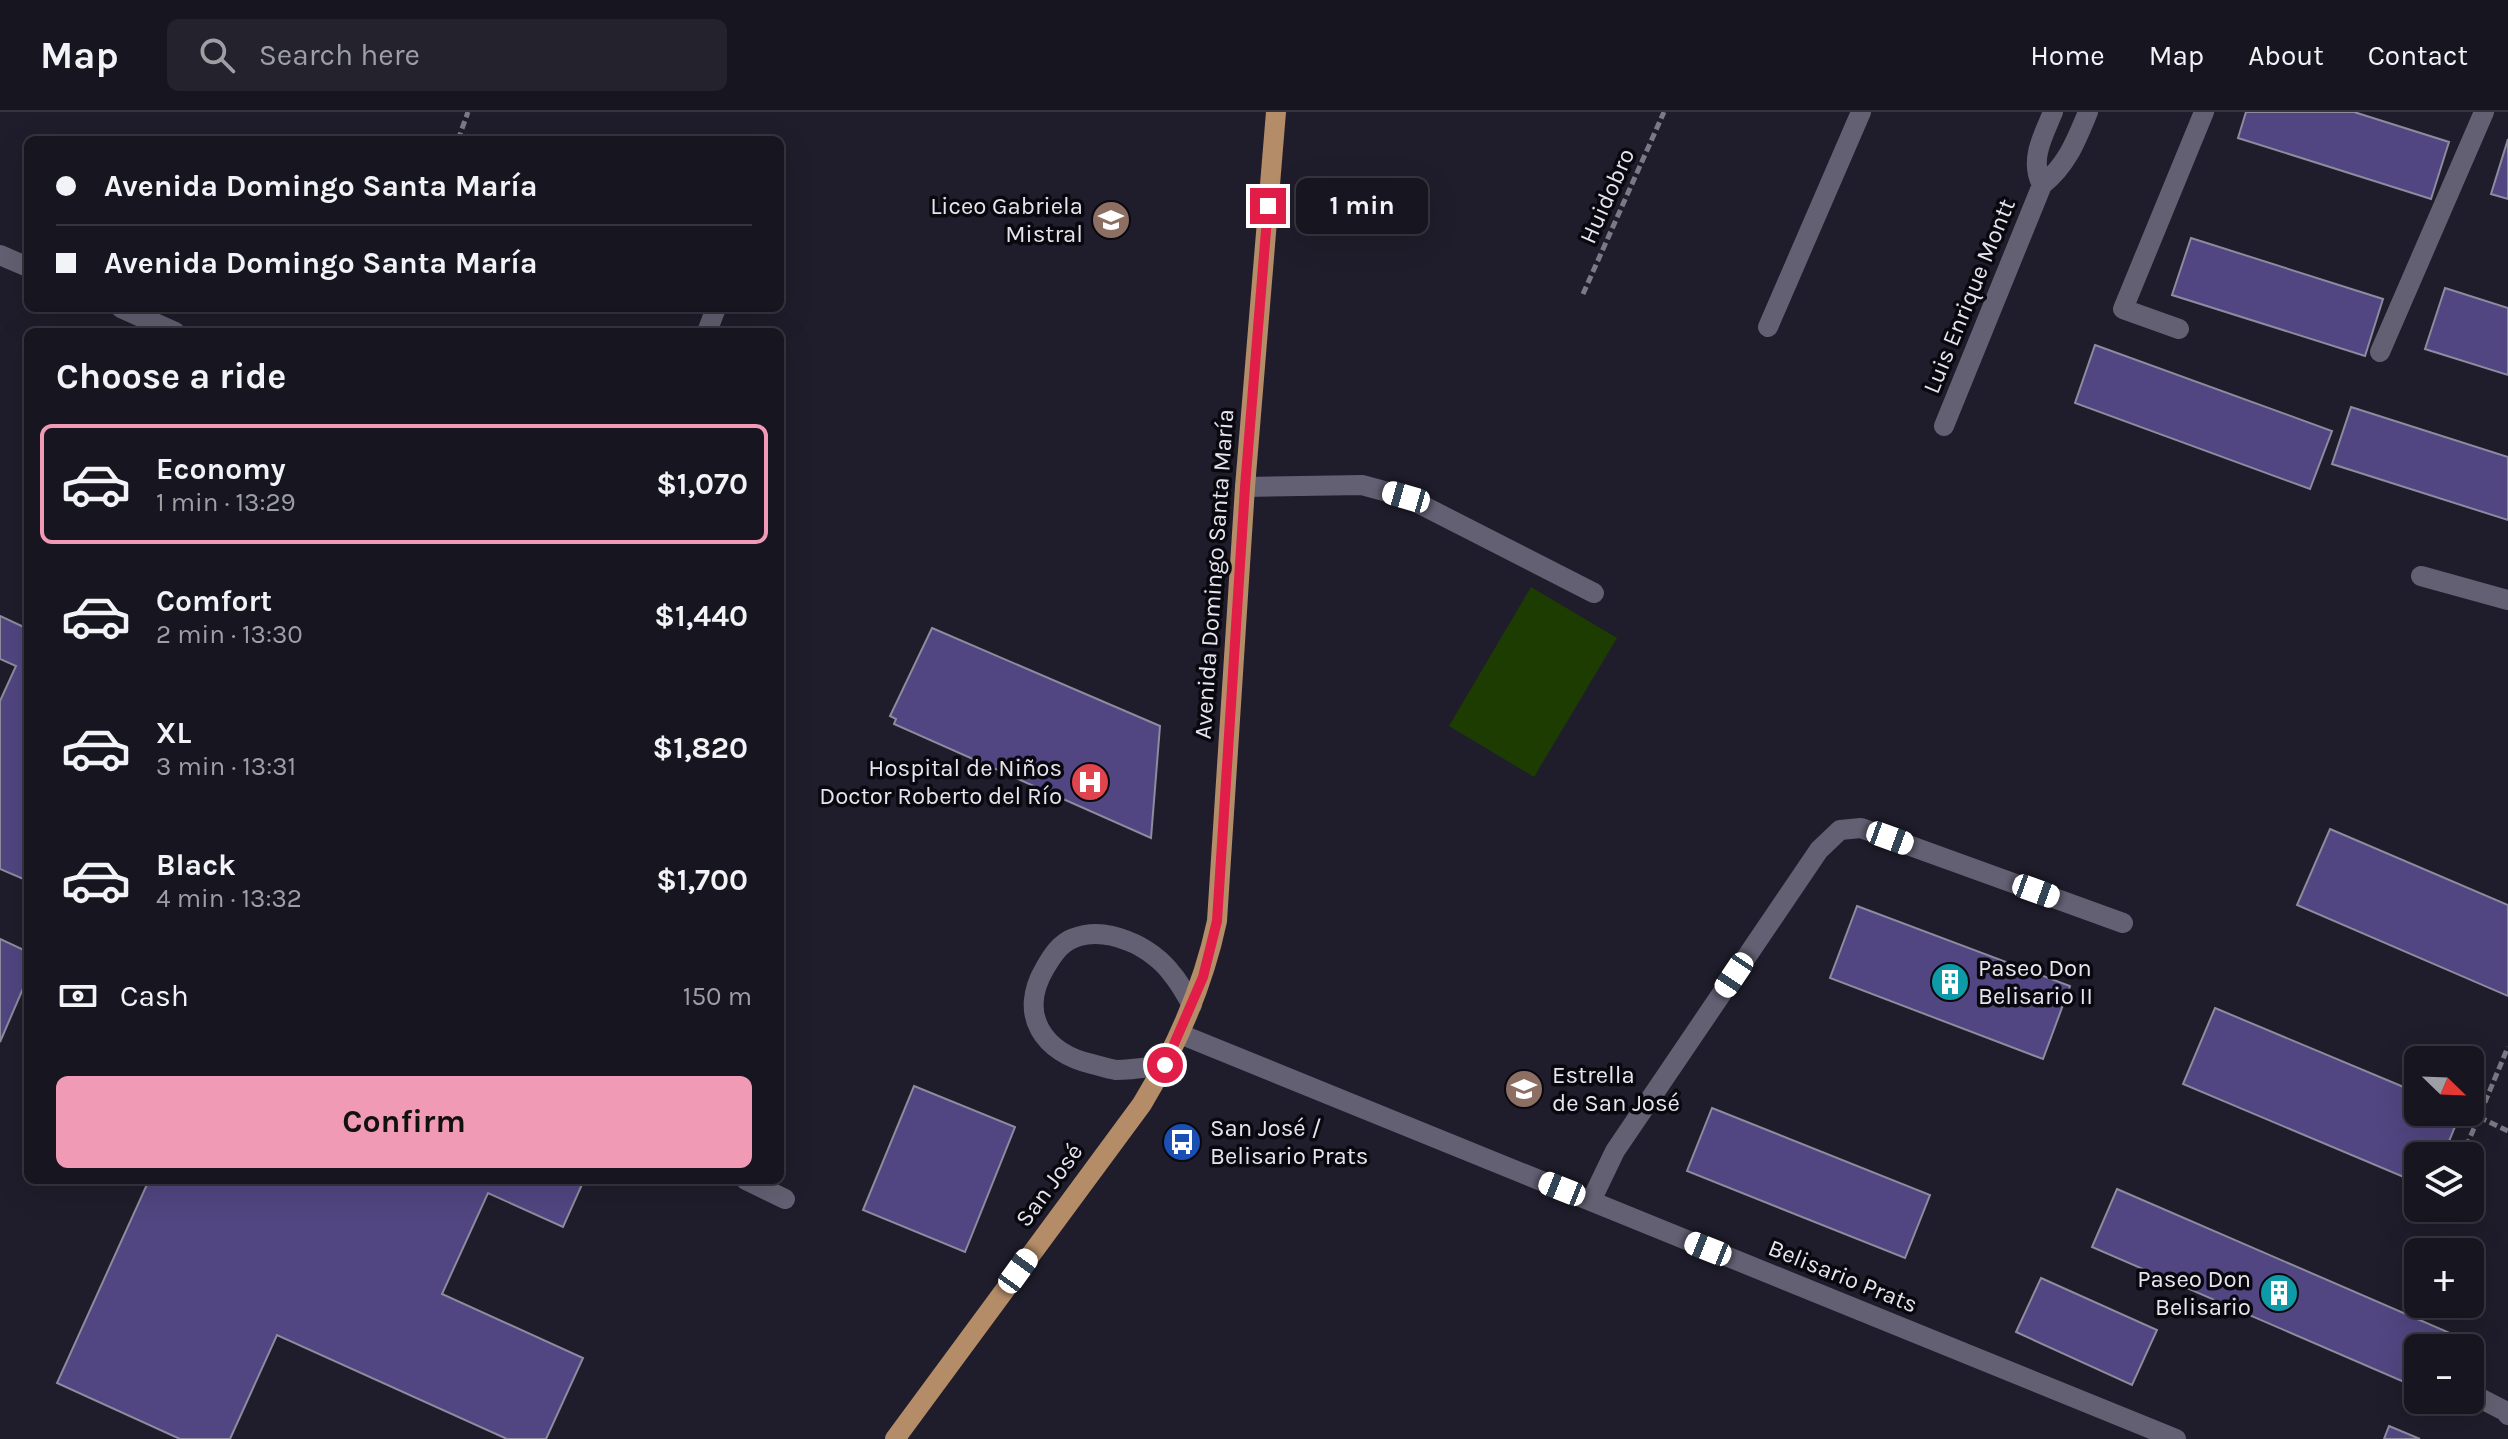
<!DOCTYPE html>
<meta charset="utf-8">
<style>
:root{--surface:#171620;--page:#24232d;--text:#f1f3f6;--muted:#9e9fa5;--line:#36353e;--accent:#f09ab5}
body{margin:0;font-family:Karla,sans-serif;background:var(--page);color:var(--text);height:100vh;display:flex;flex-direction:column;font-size:30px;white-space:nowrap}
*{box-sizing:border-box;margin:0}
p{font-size:26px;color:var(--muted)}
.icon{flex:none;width:44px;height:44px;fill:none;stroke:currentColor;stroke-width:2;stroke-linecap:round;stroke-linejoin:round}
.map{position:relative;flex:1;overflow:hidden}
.side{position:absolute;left:24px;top:216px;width:760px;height:856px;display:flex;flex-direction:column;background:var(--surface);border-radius:12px;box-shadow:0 8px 32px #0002,0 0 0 2px var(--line)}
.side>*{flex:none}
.banner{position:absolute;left:24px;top:24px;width:760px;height:176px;border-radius:12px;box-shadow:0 8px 32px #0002,0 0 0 2px var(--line);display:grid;align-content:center;height:176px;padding:0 32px;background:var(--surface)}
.needle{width:52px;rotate:113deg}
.tools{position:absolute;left:2404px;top:934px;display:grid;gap:16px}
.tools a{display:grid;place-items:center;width:80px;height:80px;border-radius:12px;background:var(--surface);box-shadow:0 8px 32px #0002,0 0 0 2px var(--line);font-size:40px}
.end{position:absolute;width:36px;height:36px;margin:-18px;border:10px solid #e11d48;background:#fff;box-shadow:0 0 0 4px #fff}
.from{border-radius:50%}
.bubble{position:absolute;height:56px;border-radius:12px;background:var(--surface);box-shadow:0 8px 32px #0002,0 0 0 2px var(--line);font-size:26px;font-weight:700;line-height:56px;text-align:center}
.car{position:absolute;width:24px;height:48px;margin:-24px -12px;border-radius:10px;box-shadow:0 0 6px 2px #0007;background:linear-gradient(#fff 24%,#345 0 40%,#fff 0 76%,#345 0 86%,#fff 0)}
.banner b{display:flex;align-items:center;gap:28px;height:76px;font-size:30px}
.banner b+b{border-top:2px solid var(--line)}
.banner i{width:20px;height:20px;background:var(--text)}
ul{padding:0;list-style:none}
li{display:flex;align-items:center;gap:24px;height:120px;margin:0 16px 12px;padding:0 16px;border:4px solid transparent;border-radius:12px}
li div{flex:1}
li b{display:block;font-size:30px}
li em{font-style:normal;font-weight:700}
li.on{border-color:var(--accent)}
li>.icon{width:72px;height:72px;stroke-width:1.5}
h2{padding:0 32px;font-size:36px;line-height:96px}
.pay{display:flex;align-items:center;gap:20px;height:88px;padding:0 32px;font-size:30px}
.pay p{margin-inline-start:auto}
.button{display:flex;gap:16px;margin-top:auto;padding:16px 32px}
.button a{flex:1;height:92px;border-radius:12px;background:var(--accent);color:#111;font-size:32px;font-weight:700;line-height:92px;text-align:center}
header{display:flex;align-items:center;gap:48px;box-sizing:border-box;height:112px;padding:0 40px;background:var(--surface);border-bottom:2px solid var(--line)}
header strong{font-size:38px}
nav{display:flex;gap:44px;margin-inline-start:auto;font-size:28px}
.search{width:560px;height:72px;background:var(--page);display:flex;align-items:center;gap:20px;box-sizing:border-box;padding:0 28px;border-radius:12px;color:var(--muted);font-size:30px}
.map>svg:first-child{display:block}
.green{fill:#1d3c02}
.building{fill:#514681;stroke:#8d8b9e;stroke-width:2}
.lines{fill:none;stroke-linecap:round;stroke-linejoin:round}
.path{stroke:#7b7985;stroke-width:5;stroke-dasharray:8 4;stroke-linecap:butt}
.minor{stroke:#626072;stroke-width:20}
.major{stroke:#b48c67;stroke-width:20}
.route{stroke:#e11d48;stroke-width:10}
.labels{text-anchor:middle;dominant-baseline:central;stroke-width:7;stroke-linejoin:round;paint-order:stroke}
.street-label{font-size:24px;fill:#e6e5ef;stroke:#09080e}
.poi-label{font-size:24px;fill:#e6e5ef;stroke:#09080e;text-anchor:end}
</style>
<header>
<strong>Map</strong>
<div class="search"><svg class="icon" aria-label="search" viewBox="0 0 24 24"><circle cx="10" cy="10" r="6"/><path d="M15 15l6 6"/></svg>Search here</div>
<nav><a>Home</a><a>Map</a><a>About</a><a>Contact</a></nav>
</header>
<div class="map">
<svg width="2508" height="1327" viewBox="0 0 2508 1327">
<rect width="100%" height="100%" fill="#1f1d2b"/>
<path class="green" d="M1531 475 1617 526 1534 665 1449 614Z"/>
<path class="building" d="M2246 0H2354L2449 30 2431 87 2238 26Z
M2508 27V87L2491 82Z
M2191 126 2383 187 2365 244 2172 183Z
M2445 176 2508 196V263L2425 237Z
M2095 233 2332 319 2310 377 2075 291Z
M2351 295 2508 345V408L2332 352Z
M0 504 28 517V769L0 757V589L16 554 0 547Z
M932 516 1160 614 1151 726 894 612 896 607 890 604Z
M2330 717 2508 793V884L2297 793Z
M1857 794 2070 874 2043 947 1830 866Z
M0 827 28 840V865L0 930Z
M2215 896 2418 981V1000H2461L2443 1044H2418V1071L2183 972Z
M914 974 1015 1015 965 1140 863 1098Z
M1712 996 1930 1083 1905 1146 1687 1059Z
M149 1068H584L563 1115 488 1081 442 1182 583 1246 546 1327H507L277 1223 230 1327H180L57 1271Z
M2117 1077 2466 1228 2463 1236H2418V1276L2092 1135Z
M2041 1166 2157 1218 2132 1273 2016 1220Z
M2389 1314 2420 1327H2384Z"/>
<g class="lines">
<path class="path" d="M458 28 468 0
M1583 182 1664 0
M2479 1005 2508 1019
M2447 1033 2464 1040 2508 935
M2436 1106 2440 1096"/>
<path class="minor" d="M2042 73C2029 48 2043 24 2053 0
M0 143 28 155
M121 196 175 220
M1768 215 1861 0
M2179 217 2123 197 2204 0
M707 220 716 196
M2380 240 2484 0
M1944 314 2042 73C2067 53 2076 29 2088 0
M1245 375 1362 373 1406 385 1594 481
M2421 464 2508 488
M1180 922 2176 1327
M1165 953C1149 955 1132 958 1116 958 1108 957 1100 954 1092 952 1044 941 1017 903 1045 856 1052 844 1060 831 1074 826 1092 819 1111 822 1128 829 1144 835 1162 848 1172 862 1180 871 1186 883 1192 893
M746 1068 785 1087
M1591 1089 1615 1039 1819 738 1840 718 1861 716 2123 811
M2470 1281 2505 1299 2508 1303"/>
<path class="major" d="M895 1327 1142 992C1177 934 1203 875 1217 809L1245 375 1276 0"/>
</g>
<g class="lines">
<path class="route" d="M1165 953 1203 865 1217 809 1245 375 1268 94"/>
</g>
<defs>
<symbol id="school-disc" viewBox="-11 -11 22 22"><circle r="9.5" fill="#8d6e63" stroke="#09080e"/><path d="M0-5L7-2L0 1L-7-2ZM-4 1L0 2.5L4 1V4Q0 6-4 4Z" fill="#fff"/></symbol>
<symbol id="hospital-disc" viewBox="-11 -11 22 22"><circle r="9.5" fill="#e0444e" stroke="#09080e"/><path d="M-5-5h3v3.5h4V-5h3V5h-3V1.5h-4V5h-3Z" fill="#fff"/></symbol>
<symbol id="building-disc" viewBox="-11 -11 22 22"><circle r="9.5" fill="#0f9aa8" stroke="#09080e"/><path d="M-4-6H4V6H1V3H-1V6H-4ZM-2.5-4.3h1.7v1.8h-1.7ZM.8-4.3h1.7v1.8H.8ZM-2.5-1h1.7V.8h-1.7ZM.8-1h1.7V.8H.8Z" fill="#fff"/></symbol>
<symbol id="bus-disc" viewBox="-11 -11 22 22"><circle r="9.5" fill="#1a4fb4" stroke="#09080e"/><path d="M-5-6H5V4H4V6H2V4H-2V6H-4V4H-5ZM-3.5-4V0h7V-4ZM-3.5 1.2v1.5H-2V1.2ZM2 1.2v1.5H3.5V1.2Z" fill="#fff"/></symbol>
</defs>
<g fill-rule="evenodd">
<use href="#school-disc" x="1089" y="86" width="44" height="44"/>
<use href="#hospital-disc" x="1068" y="648" width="44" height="44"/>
<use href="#building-disc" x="1928" y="848" width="44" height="44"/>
<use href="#school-disc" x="1502" y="955" width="44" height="44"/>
<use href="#bus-disc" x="1160" y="1008" width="44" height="44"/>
<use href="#building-disc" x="2257" y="1159" width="44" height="44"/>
</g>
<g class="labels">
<g class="street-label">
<text transform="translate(1607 84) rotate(-66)">Huidobro</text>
<text transform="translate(1969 184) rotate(-68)">Luis Enrique Montt</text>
<text transform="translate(1214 462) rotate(-86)">Avenida Domingo Santa María</text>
<text transform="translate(1049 1073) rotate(-54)">San José</text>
<text transform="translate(1843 1164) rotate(22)">Belisario Prats</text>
</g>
<g class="poi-label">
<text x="1083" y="94">Liceo Gabriela<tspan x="1083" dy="28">Mistral</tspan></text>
<text x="1062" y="656">Hospital de Niños<tspan x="1062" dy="28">Doctor Roberto del Río</tspan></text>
<text x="1978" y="856" text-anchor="start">Paseo Don<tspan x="1978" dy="28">Belisario II</tspan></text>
<text x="1552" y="963" text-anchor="start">Estrella<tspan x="1552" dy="28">de San José</tspan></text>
<text x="1210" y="1016" text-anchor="start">San José /<tspan x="1210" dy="28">Belisario Prats</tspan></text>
<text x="2251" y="1167">Paseo Don<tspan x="2251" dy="28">Belisario</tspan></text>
</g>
</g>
</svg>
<div class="tools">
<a><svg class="needle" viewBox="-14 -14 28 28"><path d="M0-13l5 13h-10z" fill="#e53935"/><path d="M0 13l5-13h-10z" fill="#9e9fa5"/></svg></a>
<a><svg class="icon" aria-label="layers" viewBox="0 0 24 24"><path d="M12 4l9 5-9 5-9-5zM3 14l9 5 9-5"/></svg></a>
<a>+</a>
<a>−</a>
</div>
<i class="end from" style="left:1165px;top:953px"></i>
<i class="end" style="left:1268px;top:94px"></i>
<div class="bubble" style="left:1296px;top:66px;width:132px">1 min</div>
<i class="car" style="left:1406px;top:385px;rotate:286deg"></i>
<i class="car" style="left:1890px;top:726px;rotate:110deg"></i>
<i class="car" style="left:2036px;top:779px;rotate:110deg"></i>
<i class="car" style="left:1734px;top:863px;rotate:214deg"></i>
<i class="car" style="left:1562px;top:1077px;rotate:292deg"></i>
<i class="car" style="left:1708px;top:1137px;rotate:292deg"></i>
<i class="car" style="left:1018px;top:1159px;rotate:36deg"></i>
<div class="banner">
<b><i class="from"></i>Avenida Domingo Santa María</b>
<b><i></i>Avenida Domingo Santa María</b>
</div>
<section class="side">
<h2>Choose a ride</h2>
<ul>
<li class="on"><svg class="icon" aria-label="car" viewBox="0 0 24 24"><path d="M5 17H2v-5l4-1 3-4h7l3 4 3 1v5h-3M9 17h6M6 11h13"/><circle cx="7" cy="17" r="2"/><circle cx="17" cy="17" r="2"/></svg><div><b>Economy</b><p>1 min · 13:29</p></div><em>$1,070</em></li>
<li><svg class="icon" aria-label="car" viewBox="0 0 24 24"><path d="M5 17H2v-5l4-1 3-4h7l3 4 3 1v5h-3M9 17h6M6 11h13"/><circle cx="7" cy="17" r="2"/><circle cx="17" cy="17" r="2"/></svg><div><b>Comfort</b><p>2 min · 13:30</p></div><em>$1,440</em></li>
<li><svg class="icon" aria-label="car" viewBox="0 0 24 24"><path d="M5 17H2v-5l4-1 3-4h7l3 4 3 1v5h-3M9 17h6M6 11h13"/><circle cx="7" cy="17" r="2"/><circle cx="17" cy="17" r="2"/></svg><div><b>XL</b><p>3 min · 13:31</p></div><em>$1,820</em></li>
<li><svg class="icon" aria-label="car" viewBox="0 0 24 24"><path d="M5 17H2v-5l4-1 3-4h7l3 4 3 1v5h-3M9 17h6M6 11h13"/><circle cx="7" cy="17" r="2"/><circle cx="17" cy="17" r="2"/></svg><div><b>Black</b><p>4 min · 13:32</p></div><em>$1,700</em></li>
</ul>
<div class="pay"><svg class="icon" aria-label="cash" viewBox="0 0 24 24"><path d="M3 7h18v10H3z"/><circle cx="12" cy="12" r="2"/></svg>Cash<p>150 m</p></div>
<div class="button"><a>Confirm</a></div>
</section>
</div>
